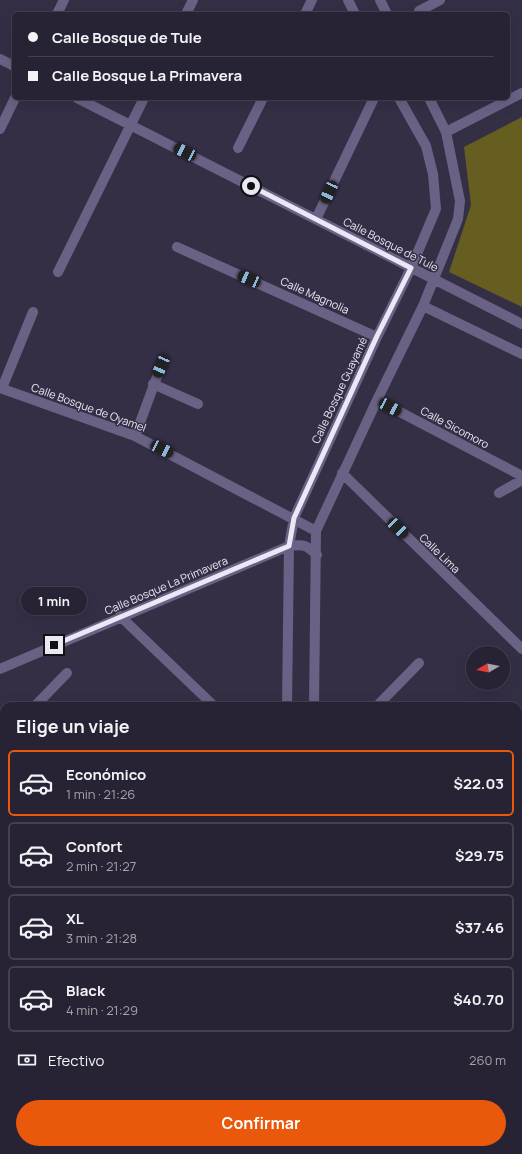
<!DOCTYPE html>
<html lang="es">
<meta charset="utf-8">
<style>
:root{--surface:#282334;--page:#302b3c;--text:#f1f3f6;--muted:#a5a4ac;--line:#44404f;--accent:#ea580c}
body{margin:0;font-family:Manrope,sans-serif;background:var(--page);color:var(--text);height:100vh;display:flex;flex-direction:column;font-size:15px;white-space:nowrap}
*{box-sizing:border-box;margin:0}
p{font-size:13px;color:var(--muted)}
.icon{flex:none;width:22px;height:22px;fill:none;stroke:currentColor;stroke-width:2;stroke-linecap:round;stroke-linejoin:round}
.map{position:relative;flex:1;overflow:hidden}
.panel{position:absolute;left:0px;top:702px;width:522px;height:452px;display:flex;flex-direction:column;background:var(--surface);border-radius:12px 12px 0 0;box-shadow:0 4px 16px #0002,0 0 0 1px var(--line)}
.panel>*{flex:none}
.banner{position:absolute;left:12px;top:12px;width:498px;height:88px;border-radius:6px;box-shadow:0 4px 16px #0002,0 0 0 1px var(--line);display:grid;align-content:center;height:88px;padding:0 16px;background:var(--surface)}
.needle{width:26px;rotate:260deg}
.buttons{position:absolute;left:466px;top:646px;display:grid;gap:8px}
.buttons a{display:grid;place-items:center;width:44px;height:44px;border-radius:50%;background:var(--surface);box-shadow:0 4px 16px #0002,0 0 0 1px var(--line);font-size:20px}
.end{position:absolute;width:18px;height:18px;margin:-9px;border:5px solid #eae7f6;background:#111;box-shadow:0 0 0 2px #111}
.from{border-radius:50%}
.bubble{position:absolute;height:28px;border-radius:14px;background:var(--surface);box-shadow:0 4px 16px #0002,0 0 0 1px var(--line);font-size:13px;font-weight:700;line-height:28px;text-align:center}
.car{position:absolute;width:12px;height:24px;margin:-12px -6px;border-radius:5px;box-shadow:0 0 3px 1px #0007;background:linear-gradient(#222 24%,#8ab4d8 0 40%,#222 0 76%,#8ab4d8 0 86%,#222 0)}
.banner b{display:flex;align-items:center;gap:14px;height:38px;font-size:15px}
.banner b+b{border-top:1px solid var(--line)}
.banner i{width:10px;height:10px;background:var(--text)}
ul{padding:0;list-style:none}
li{display:flex;align-items:center;gap:12px;height:66px;margin:0 8px 6px;padding:0 8px;border:2px solid var(--line);border-radius:6px}
li div{flex:1}
li b{display:block;font-size:15px}
li em{font-style:normal;font-weight:700}
li.on{border-color:var(--accent)}
li>.icon{width:36px;height:36px;stroke-width:1.5}
h2{padding:0 16px;font-size:18px;line-height:48px}
.pay{display:flex;align-items:center;gap:10px;height:44px;padding:0 16px;font-size:15px}
.pay p{margin-inline-start:auto}
.action{display:flex;gap:8px;margin-top:auto;padding:8px 16px}
.action a{flex:1;height:46px;border-radius:24px;background:var(--accent);color:#fff;font-size:16px;font-weight:700;line-height:46px;text-align:center}
.map>svg:first-child{display:block}
.green{fill:#665d20}
.lines{fill:none;stroke-linecap:round;stroke-linejoin:round}
.minor{stroke:#6a6285;stroke-width:10}
.route{stroke:#eae7f6;stroke-width:5}
.labels{text-anchor:middle;dominant-baseline:central;stroke-width:3;stroke-linejoin:round;paint-order:stroke}
.street-label{font-size:11px;fill:#eae7f6;stroke:#352f46}
</style>
<div class="map">
<svg width="522" height="1154" viewBox="0 0 522 1154">
<rect width="100%" height="100%" fill="#352f46"/>
<path class="green" d="M522 117V307L449 272 471 205 464 147Z"/>
<g class="lines">
<path class="minor" d="M348 0 355 14
M380 0 387 14
M419 11 440 0
M57 14 64 0
M186 14 193 0
M305 14 312 0
M0 59 14 66
M77 98 522 324
M0 129 15 98
M446 132 522 93
M238 148 263 98
M316 219 374 98
M177 247 377 337
M58 272 144 98
M423 306 522 354
M153 384 198 404
M0 388 135 436 316 531
M2 388 33 312
M377 400 522 476
M135 436 161 366
M342 473 522 649
M499 493 522 480
M120 616 214 706
M0 669 289 546C305 544 306 545 317 555
M35 706 67 673
M287 706 289 546 294 518 377 337 411 268 436 209 433 174 426 146 399 98
M314 706 316 531 377 400 423 306 458 219 460 201 446 132 429 98
M377 706 419 663
M0 742 4 738
M0 792 4 796
M518 867H522
M0 936 4 932
M518 1042H522
M0 1047H4
M518 1070H522
M518 1103H519
M278 1150V1154
M486 1150 489 1154
M306 1154V1150
M401 1154 402 1150"/>
</g>
<g class="lines">
<path class="route" d="M54 645 289 546 294 518 377 336 411 268 251 186"/>
</g>
<g class="labels">
<g class="street-label">
<text transform="translate(391 244) rotate(27)">Calle Bosque de Tule</text>
<text transform="translate(315 295) rotate(24)">Calle Magnolia</text>
<text transform="translate(339 390) rotate(-65)">Calle Bosque Guayamé</text>
<text transform="translate(89 407) rotate(20)">Calle Bosque de Oyamel</text>
<text transform="translate(455 427) rotate(28)">Calle Sicomoro</text>
<text transform="translate(440 553) rotate(44)">Calle Lima</text>
<text transform="translate(166 585) rotate(-23)">Calle Bosque La Primavera</text>
</g>
</g>
</svg>
<div class="buttons">
<a><svg class="needle" viewBox="-14 -14 28 28"><path d="M0-13l5 13h-10z" fill="#e53935"/><path d="M0 13l5-13h-10z" fill="#a5a4ac"/></svg></a>
</div>
<i class="end from" style="left:251px;top:186px"></i>
<i class="end" style="left:54px;top:645px"></i>
<div class="bubble" style="left:21px;top:587px;width:66px">1 min</div>
<i class="car" style="left:185px;top:152px;rotate:297deg"></i>
<i class="car" style="left:329px;top:192px;rotate:205deg"></i>
<i class="car" style="left:249px;top:279px;rotate:294deg"></i>
<i class="car" style="left:161px;top:366px;rotate:203deg"></i>
<i class="car" style="left:390px;top:407px;rotate:118deg"></i>
<i class="car" style="left:162px;top:449px;rotate:117deg"></i>
<i class="car" style="left:398px;top:528px;rotate:134deg"></i>
<div class="banner">
<b><i class="from"></i>Calle Bosque de Tule</b>
<b><i></i>Calle Bosque La Primavera</b>
</div>
<section class="panel">
<h2>Elige un viaje</h2>
<ul>
<li class="on"><svg class="icon" aria-label="car" viewBox="0 0 24 24"><path d="M5 17H2v-5l4-1 3-4h7l3 4 3 1v5h-3M9 17h6M6 11h13"/><circle cx="7" cy="17" r="2"/><circle cx="17" cy="17" r="2"/></svg><div><b>Económico</b><p>1 min · 21:26</p></div><em>$22.03</em></li>
<li><svg class="icon" aria-label="car" viewBox="0 0 24 24"><path d="M5 17H2v-5l4-1 3-4h7l3 4 3 1v5h-3M9 17h6M6 11h13"/><circle cx="7" cy="17" r="2"/><circle cx="17" cy="17" r="2"/></svg><div><b>Confort</b><p>2 min · 21:27</p></div><em>$29.75</em></li>
<li><svg class="icon" aria-label="car" viewBox="0 0 24 24"><path d="M5 17H2v-5l4-1 3-4h7l3 4 3 1v5h-3M9 17h6M6 11h13"/><circle cx="7" cy="17" r="2"/><circle cx="17" cy="17" r="2"/></svg><div><b>XL</b><p>3 min · 21:28</p></div><em>$37.46</em></li>
<li><svg class="icon" aria-label="car" viewBox="0 0 24 24"><path d="M5 17H2v-5l4-1 3-4h7l3 4 3 1v5h-3M9 17h6M6 11h13"/><circle cx="7" cy="17" r="2"/><circle cx="17" cy="17" r="2"/></svg><div><b>Black</b><p>4 min · 21:29</p></div><em>$40.70</em></li>
</ul>
<div class="pay"><svg class="icon" aria-label="cash" viewBox="0 0 24 24"><path d="M3 7h18v10H3z"/><circle cx="12" cy="12" r="2"/></svg>Efectivo<p>260 m</p></div>
<div class="action"><a>Confirmar</a></div>
</section>
</div>
